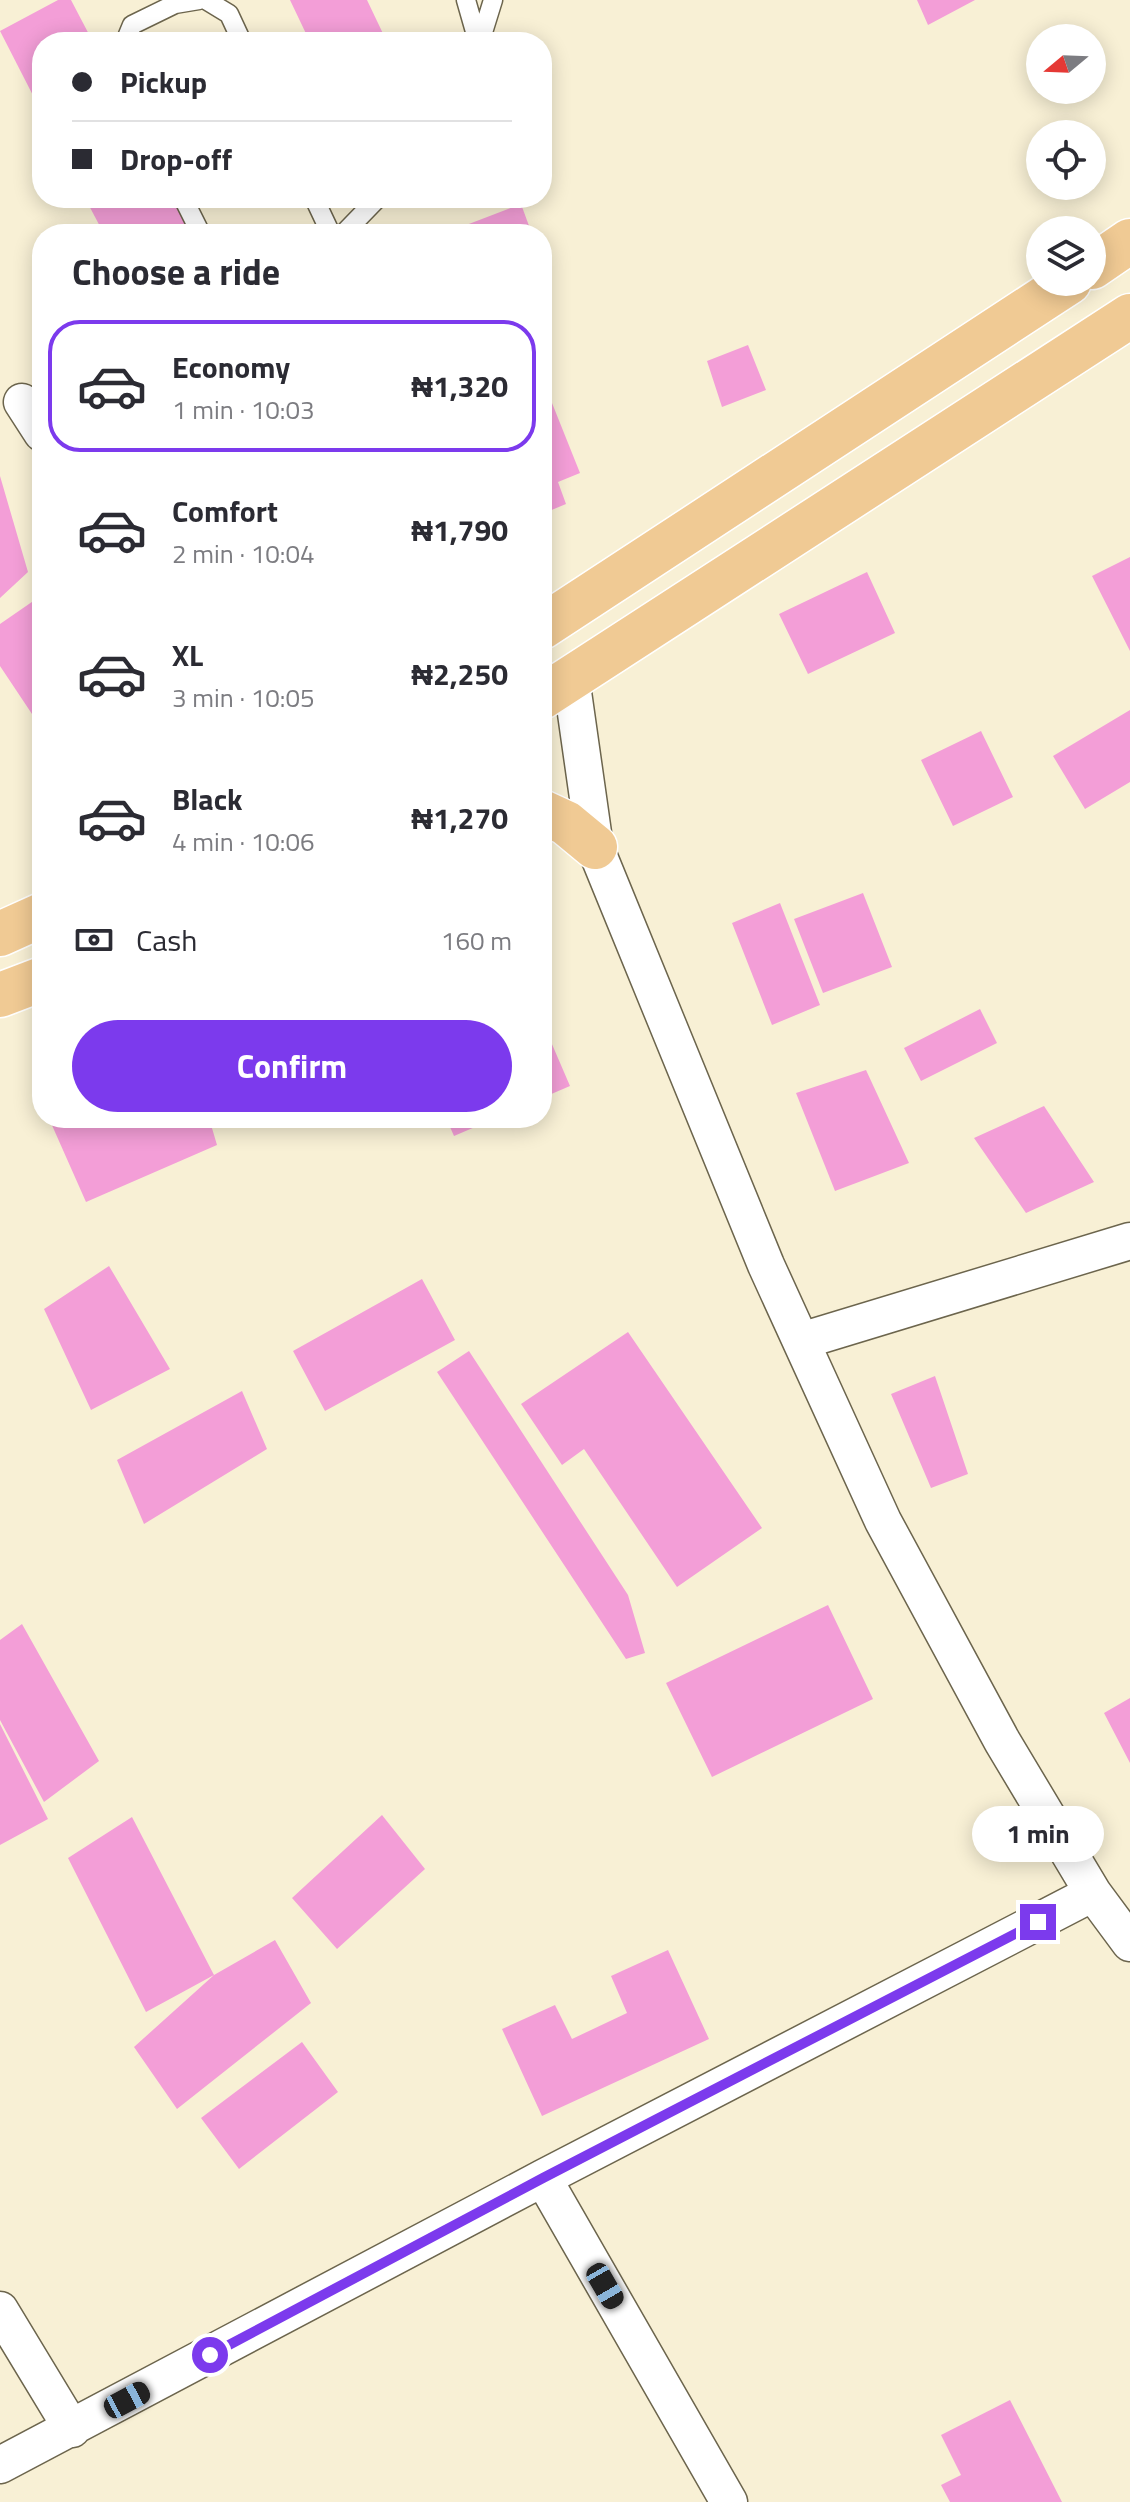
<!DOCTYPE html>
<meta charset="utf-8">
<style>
:root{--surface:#fff;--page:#f2f2f3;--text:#2b2b33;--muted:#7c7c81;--line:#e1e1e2;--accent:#7c3aed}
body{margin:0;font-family:"Titillium Web",sans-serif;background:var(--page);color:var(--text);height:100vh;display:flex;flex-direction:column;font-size:30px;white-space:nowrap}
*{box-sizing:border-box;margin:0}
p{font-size:26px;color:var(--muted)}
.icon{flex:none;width:44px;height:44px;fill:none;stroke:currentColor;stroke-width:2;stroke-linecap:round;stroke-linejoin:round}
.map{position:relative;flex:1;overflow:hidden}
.drawer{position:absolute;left:32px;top:224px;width:520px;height:904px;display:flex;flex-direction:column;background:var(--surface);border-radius:32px;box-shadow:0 4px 20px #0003}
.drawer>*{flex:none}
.guide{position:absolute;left:32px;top:32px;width:520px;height:176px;border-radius:32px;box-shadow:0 4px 20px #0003;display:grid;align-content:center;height:176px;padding:0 40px;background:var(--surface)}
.needle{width:52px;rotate:251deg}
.fabs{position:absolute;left:1026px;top:24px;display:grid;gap:16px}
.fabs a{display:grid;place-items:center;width:80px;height:80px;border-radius:50%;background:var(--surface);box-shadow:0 4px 20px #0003;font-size:40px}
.end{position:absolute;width:36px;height:36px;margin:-18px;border:10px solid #7c3aed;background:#fff;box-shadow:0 0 0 4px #fff}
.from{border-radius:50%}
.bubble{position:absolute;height:56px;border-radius:28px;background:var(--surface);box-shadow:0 4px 20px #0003;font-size:26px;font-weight:700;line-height:56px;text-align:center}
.car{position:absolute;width:24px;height:48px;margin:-24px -12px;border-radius:10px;box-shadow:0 0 6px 2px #0007;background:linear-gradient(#222 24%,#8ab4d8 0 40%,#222 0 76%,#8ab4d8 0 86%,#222 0)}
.guide b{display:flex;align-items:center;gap:28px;height:76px;font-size:30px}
.guide b+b{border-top:2px solid var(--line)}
.guide i{width:20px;height:20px;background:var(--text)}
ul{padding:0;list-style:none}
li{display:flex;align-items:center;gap:24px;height:132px;margin:0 16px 12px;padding:0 24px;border:4px solid transparent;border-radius:32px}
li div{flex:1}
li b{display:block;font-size:30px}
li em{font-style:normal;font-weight:700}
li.selected{border-color:var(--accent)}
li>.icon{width:72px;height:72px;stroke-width:1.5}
h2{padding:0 40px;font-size:36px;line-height:96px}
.pay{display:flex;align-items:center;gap:20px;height:88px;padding:0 40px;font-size:30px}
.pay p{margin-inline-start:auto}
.action{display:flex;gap:16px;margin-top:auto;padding:16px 40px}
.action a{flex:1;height:92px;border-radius:48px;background:var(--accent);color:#fff;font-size:32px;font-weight:700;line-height:92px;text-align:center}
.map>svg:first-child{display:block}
.building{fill:#f39ed7}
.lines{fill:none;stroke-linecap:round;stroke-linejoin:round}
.service-casing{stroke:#6c654d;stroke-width:21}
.minor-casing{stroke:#6c654d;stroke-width:39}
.primary-casing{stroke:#fff;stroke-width:47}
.service{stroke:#fff;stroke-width:18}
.minor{stroke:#fff;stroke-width:36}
.primary{stroke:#f0ca94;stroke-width:44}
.route{stroke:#7c3aed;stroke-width:10}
</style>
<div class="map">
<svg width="1130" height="2502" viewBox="0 0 1130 2502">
<rect width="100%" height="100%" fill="#f8f0d5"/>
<path class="building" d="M58 0H71L93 42H42V113L0 31Z
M290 0H367L387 42H310Z
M917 0H975L928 25Z
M85 198H174L193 234H104Z
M521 204 532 234H463L461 227Z
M748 345 766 390 722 407 707 361Z
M542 378 580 473 558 482 566 504 542 514Z
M0 476 28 572 0 598Z
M1130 557V651L1092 576Z
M867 572 895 633 808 674 779 614Z
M42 595V729L0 666V624Z
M1130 710V782L1085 809 1053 756Z
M981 731 1013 797 953 826 921 760Z
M863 893 892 967 823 993 794 919Z
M780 903 820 1005 772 1025 732 923Z
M980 1009 997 1043 921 1081 904 1048Z
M542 1021 570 1086 542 1098Z
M866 1070 909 1163 835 1191 796 1093Z
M1044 1106 1094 1182 1026 1213 974 1138Z
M64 1118H209L217 1145 86 1202 51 1123Z
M446 1118H496L454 1136Z
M109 1266 170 1369 91 1410 44 1309Z
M422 1279 455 1340 325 1411 293 1351Z
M628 1332 762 1528 677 1587 584 1449 562 1465 521 1404Z
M469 1351 628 1595 645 1653 626 1659 437 1372Z
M935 1376 968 1474 931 1488 891 1394Z
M242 1391 267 1449 144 1524 117 1460Z
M828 1605 873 1699 712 1777 666 1683Z
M22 1624 99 1761 44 1802 0 1720V1640Z
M1130 1698V1763L1104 1713Z
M0 1724 48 1819 0 1845Z
M382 1815 425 1869 337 1949 292 1898Z
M132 1817 214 1975 275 1940 311 2003 177 2109 134 2047 214 1975 146 2012 68 1858Z
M668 1950 709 2039 542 2116 502 2029 555 2005 572 2039 627 2013 611 1976Z
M302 2042 338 2092 239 2169 201 2118Z
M1010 2400 1062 2502H950L941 2485 961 2475 941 2435Z"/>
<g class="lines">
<defs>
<path id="service" d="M206 0 229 14 242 42
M466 0 478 42
M125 42 132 25 175 4 199 0
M480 42 493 0
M183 198 201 234
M314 198 331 234
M343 234 378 198"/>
<path id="minor" d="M22 402 42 433
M571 678 595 847 766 1265 883 1521 1002 1741 1093 1893 1130 1943
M801 1341 1130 1241
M543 2178 729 2502
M0 2310 72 2429
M0 2465 543 2178 1093 1893"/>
<path id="primary" d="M1092 267 1130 241
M542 627 1069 282
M542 697 1130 316
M542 812 566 823 595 847
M0 934 42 915
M0 995 42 979"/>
</defs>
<use href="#service" class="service-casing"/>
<use href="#minor" class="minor-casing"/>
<use href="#primary" class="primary-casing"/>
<use href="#service" class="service"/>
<use href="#minor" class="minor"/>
<use href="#primary" class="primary"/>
</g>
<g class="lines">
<path class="route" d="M210 2355 543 2178 1038 1922"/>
</g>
</svg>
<div class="fabs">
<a><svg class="needle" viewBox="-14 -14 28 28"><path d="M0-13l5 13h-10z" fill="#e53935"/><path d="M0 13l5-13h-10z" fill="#7c7c81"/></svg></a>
<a><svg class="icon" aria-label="locate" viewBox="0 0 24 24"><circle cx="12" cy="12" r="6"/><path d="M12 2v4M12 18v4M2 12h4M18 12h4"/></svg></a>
<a><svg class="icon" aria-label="layers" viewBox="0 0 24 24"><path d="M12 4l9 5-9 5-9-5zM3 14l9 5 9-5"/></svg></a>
</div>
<i class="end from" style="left:210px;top:2355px"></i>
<i class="end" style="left:1038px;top:1922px"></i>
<div class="bubble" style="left:972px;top:1806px;width:132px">1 min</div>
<i class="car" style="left:605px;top:2286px;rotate:150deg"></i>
<i class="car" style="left:127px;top:2400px;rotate:62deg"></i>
<div class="guide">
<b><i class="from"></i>Pickup</b>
<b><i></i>Drop-off</b>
</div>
<section class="drawer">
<h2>Choose a ride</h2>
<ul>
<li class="selected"><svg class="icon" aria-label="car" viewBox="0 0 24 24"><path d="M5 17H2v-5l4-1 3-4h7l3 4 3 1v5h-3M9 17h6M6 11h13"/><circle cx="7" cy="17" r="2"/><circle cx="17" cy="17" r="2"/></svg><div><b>Economy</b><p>1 min · 10:03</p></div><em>₦1,320</em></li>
<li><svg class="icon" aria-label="car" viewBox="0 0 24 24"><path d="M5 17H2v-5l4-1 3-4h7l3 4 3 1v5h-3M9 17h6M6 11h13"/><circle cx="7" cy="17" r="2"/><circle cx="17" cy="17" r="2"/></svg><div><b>Comfort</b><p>2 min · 10:04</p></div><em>₦1,790</em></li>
<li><svg class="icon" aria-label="car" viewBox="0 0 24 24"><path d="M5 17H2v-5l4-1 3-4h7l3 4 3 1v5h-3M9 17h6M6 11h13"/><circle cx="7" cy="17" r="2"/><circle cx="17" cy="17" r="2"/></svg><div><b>XL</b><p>3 min · 10:05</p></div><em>₦2,250</em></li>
<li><svg class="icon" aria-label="car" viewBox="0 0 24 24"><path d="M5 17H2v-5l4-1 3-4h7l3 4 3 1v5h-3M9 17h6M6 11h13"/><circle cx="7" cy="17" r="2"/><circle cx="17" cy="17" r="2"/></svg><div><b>Black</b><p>4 min · 10:06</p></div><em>₦1,270</em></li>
</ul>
<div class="pay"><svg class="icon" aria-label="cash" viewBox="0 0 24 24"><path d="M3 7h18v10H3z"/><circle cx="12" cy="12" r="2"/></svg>Cash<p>160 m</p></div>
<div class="action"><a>Confirm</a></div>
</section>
</div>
